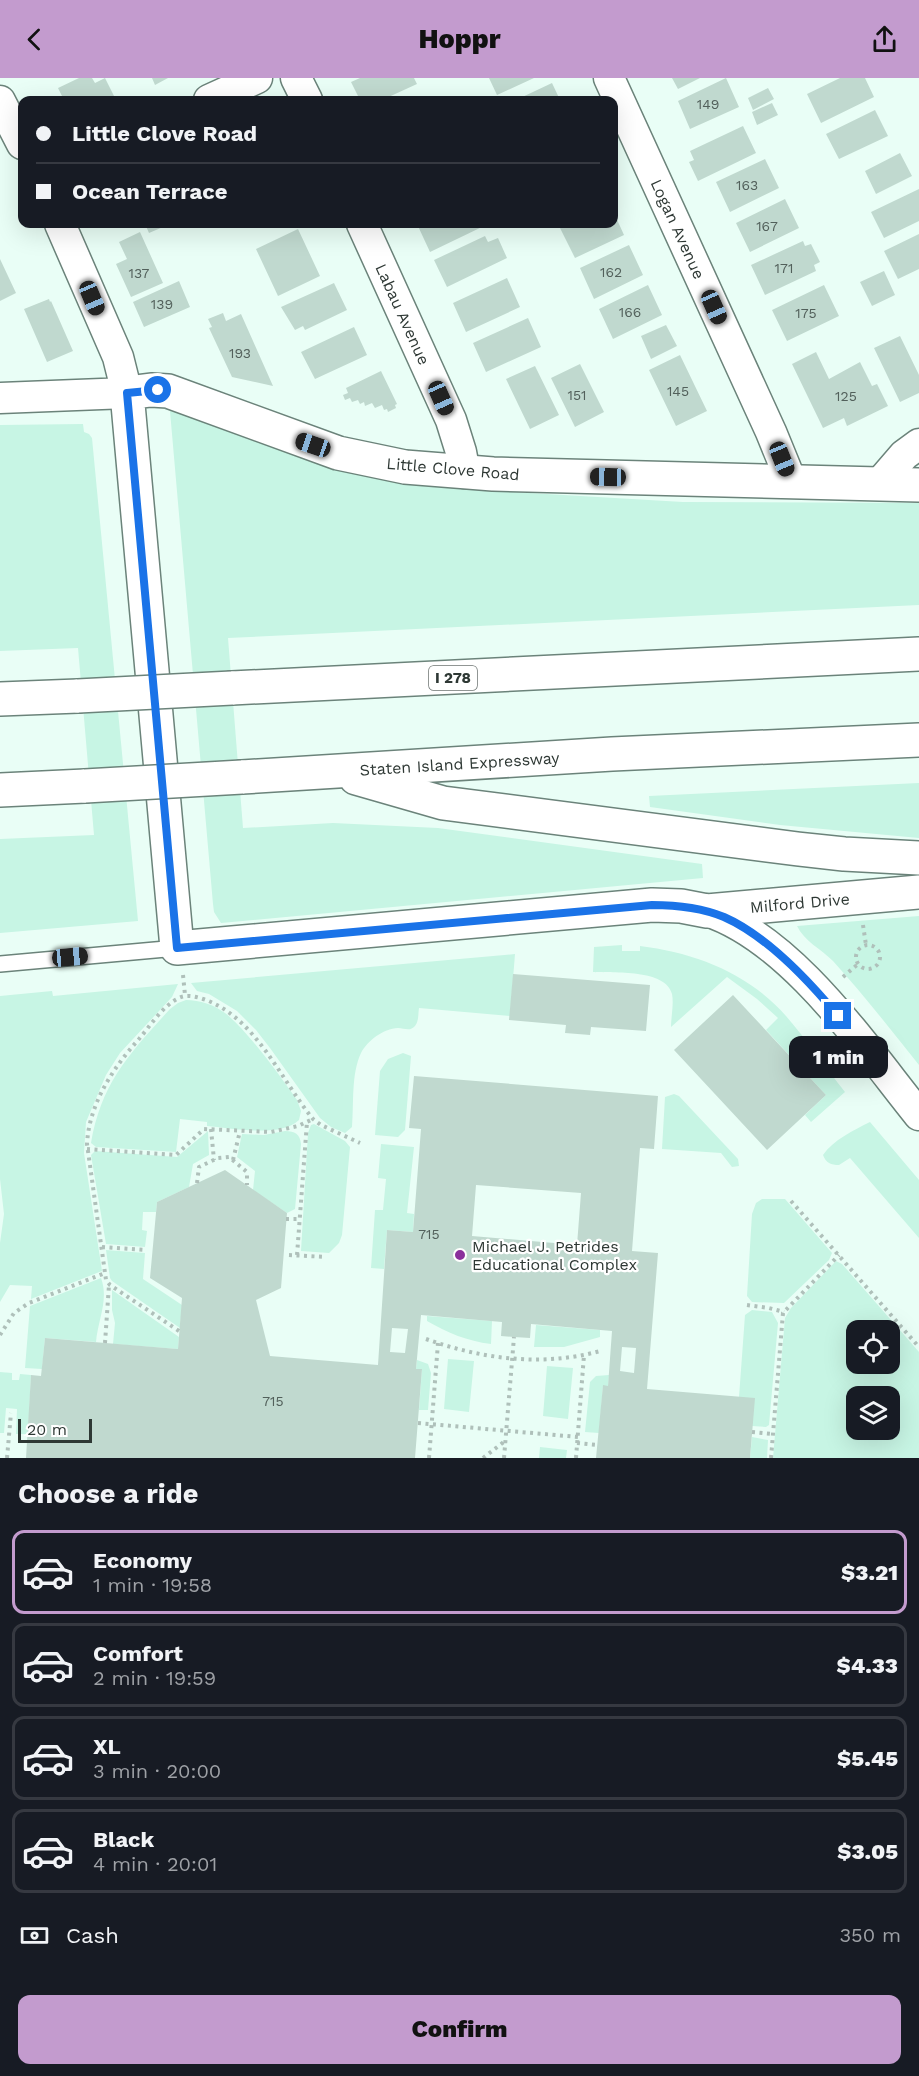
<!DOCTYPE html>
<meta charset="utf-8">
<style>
:root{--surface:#171b24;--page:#20242c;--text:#f1f3f6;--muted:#9ea1a6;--line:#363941;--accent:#c39bce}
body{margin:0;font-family:"Work Sans",sans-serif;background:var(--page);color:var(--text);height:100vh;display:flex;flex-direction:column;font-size:22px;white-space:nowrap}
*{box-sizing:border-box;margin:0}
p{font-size:20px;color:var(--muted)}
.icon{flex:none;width:33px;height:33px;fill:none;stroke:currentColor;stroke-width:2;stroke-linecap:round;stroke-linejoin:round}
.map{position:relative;height:1380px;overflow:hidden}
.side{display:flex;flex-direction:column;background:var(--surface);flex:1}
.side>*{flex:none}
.banner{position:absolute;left:18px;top:18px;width:600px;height:132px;border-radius:12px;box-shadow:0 6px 24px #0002;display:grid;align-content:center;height:132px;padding:0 18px;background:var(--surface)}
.buttons{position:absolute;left:846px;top:1242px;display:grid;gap:12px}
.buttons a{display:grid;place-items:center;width:54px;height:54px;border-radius:12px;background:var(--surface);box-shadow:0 6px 24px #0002;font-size:30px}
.scale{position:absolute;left:18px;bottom:15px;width:74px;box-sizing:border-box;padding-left:6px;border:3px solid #2e3834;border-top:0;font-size:16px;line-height:21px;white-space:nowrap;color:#2e3834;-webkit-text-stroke:4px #fff;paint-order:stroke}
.end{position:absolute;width:27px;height:27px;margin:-14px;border:8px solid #1a73e8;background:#fff;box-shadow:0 0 0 3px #fff}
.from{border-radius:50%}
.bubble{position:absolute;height:42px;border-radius:12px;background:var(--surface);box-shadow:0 6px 24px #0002;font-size:20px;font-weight:800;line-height:42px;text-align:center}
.car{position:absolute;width:18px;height:36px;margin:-18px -9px;border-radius:8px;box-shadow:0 0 4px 2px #0007;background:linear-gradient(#222 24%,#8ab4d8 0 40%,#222 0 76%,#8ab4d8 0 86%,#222 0)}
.banner b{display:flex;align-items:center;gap:21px;height:57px;font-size:22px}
.banner b+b{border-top:2px solid var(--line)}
.banner i{width:15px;height:15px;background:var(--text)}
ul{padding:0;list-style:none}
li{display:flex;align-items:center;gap:18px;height:84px;margin:0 12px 9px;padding:0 6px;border:3px solid var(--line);border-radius:12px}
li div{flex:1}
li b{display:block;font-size:22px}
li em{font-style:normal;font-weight:800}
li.selected{border-color:var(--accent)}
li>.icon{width:54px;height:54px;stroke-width:1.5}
h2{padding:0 18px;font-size:27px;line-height:72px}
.pay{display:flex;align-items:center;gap:15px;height:66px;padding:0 18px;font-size:22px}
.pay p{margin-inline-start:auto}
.action{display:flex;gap:12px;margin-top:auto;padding:12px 18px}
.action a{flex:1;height:69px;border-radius:12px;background:var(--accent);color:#111;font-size:24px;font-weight:800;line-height:69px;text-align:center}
header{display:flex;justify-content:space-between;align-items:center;height:78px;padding:0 18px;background:var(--accent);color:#111;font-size:27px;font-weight:800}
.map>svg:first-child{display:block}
.green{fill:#c7f5e4;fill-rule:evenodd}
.building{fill:#c0d9cf;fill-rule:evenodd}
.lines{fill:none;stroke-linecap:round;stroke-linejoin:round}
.lane-casing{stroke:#6b837a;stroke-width:18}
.street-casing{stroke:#6b837a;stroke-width:33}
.secondary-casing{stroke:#6b837a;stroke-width:36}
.highway-casing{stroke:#6b837a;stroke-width:36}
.path{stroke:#afc0ba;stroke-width:4;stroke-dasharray:3 4.5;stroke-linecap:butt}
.lane{stroke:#fff;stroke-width:15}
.street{stroke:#fff;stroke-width:30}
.secondary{stroke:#fff;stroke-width:33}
.highway{stroke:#fff;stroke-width:33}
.highway-bridge-casing{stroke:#6b837a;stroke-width:36;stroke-linecap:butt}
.highway-bridge{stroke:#fff;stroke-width:33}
.route{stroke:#1a73e8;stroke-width:8}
.poi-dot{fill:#8a309c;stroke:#fff;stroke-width:2}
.labels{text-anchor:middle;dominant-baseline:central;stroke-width:4.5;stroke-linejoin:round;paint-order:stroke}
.number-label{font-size:14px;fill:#52605b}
.shield{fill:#fff;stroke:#6d7471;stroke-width:1.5}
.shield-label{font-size:15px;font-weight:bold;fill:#2e3834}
.street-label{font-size:16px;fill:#2e3834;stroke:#fff}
.poi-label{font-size:16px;fill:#2e3834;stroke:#fff;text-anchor:start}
</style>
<header><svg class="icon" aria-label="back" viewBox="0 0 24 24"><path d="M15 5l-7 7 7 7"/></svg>Hoppr<svg class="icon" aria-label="share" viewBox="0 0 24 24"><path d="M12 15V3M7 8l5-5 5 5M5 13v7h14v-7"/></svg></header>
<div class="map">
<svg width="919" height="1380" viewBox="0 0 919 1380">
<rect width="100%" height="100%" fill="#e9fef6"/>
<path class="green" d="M170 333 182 335 228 351 331 390 403 406 493 413 683 424 919 425V527L228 560 243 750 333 745 438 750 702 786 703 800 221 845 214 834 213 826Z
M83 346 84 354 89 356 92 360 138 843 0 855V761L94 757 78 570 0 573V347Z
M919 705V760L780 747 650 729 649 718Z
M919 838V987C891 952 863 916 833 883 821 871 804 863 797 848Z
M622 867V873H640V868C696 875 748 895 786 938 807 962 825 989 845 1014L811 1044 805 1037 826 1017 766 952 778 940 757 921 727 899 671 949C671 939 674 926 672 916 666 891 613 895 593 894L594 869Z
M515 876 510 938 419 930C418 936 419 943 415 948 410 954 404 950 398 950 383 951 368 962 361 975 351 996 354 1026 352 1049L345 1055 331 1049 320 1040 270 970 256 952 237 933 209 916 197 913 191 905Z
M178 906 172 919 120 975 106 997 86 1044 84 1075 102 1193 31 1221 32 1208 10 1207 0 1224V1165L4 1136 0 1101V918L52 913 53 918Z
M186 922C200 922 214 927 225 935 248 953 280 998 297 1022L301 1033 299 1042C281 1060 231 1050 207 1048V1044L180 1041 176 1074 96 1069 91 1065C101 1005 130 975 170 931L178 925Z
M403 975 411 978 405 1052 398 1059 375 1057 380 993 388 981Z
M674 1016 679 1018 738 1081 739 1088 732 1089 721 1075 662 1071 665 1019Z
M870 1044 919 1102V1160L850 1080 839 1087C831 1087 826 1085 823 1077 833 1062 854 1052 870 1044Z
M314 1046 345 1063 350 1069 342 1157 339 1165 329 1175 301 1173 308 1055 311 1047Z
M208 1053 209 1077 193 1086 189 1109 157 1124 156 1134H143L142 1152 147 1153 145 1169 106 1166 91 1077 95 1073 177 1079Z
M285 1053C295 1053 300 1056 301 1066L295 1131 287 1135 253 1112 255 1093 237 1079 242 1056 264 1057Z
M381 1066 414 1069 407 1135 414 1136 413 1154 387 1152 384 1191 371 1190 375 1132H383L386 1101 378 1100Z
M762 1121H785L832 1175 829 1182 784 1225 752 1224 747 1218 752 1136 756 1125Z
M106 1172 145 1175 143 1201 182 1227 180 1250 112 1203 110 1200Z
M836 1183 842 1186 919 1274V1380H773L785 1240 791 1230ZM856 1252H890V1286H856ZM890 1318V1352H856V1318Z
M101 1200C109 1222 98 1241 96 1264L45 1260 42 1291 25 1290 30 1228Z
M112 1212 179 1259 178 1271 113 1266 115 1245 112 1232Z
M752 1232 772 1234 778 1245 769 1347 766 1349 752 1348 739 1319 745 1237Z
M427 1238 492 1243 491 1266C467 1263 448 1255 427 1243Z
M536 1247 600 1252V1259L564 1269H534Z
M448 1281 474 1283 469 1334 444 1331Z
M417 1282 428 1286 431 1295 428 1332H419L422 1291H416Z
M547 1288 573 1290 568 1341 543 1338Z
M0 1294 12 1295V1302H19L20 1296 31 1297 28 1356H16L17 1331 6 1330 4 1355H0Z
M609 1297 608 1308H603L599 1355 585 1354 590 1304 596 1298Z
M752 1359 768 1362 767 1380H750Z
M540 1369 567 1372 566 1380H539Z"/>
<path class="building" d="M79 0H92L95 5 105 0 116 22H57L63 20 58 10Z
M152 0H168L155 7Z
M360 0H414L417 6 382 22H360L351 4Z
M489 0H534L497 17Z
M672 0H700L678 11Z
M726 0 739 29 690 51 678 23Z
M840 0H865L874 19 821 45 807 16Z
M552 5 560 22H516Z
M768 10 774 21 753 32 748 20Z
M772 25 778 37 757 47 752 34Z
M875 32 888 58 839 81 826 56Z
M743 48 756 75 698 103 689 84 694 82 690 73Z
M900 75 912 98 876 116 865 93Z
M765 81 779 110 730 134 716 104Z
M919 111V143L884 160 871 134Z
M785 121 799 150 750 174 736 145Z
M614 135 624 157 575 180 560 150 570 146H614Z
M145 146H170L149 155Z
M417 146H483L484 148 430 174Z
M298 151 320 198 278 218 256 171Z
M140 154 163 205 131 219 116 186 127 181 119 164Z
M919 156V191L898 201 884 173Z
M485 158 488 164 498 160 507 180 447 209 434 182Z
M803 163 805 168 811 166 820 184 814 187 816 193 765 217 751 187Z
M629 167 643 197 594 221 580 190Z
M0 181 16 215 0 223Z
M884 193 895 217 872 228 860 204Z
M507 200 520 229 466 254 453 225Z
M179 203 190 229 144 249 133 224Z
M334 205 347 232 305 252 303 248 295 252 281 229Z
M648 207 662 237 613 261 599 231Z
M824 207 839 238 787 263 772 232Z
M49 221 50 224 51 223 73 273 47 284 24 231Z
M223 235 226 243 241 236 273 308 232 299 209 250 212 249 208 241Z
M528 240 541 269 486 294 473 265Z
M666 247 677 268 651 281 641 258Z
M354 249 367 277 315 301 301 274Z
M900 258 919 297V315L900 324 874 270Z
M816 274 829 301 860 284 872 308 877 306 888 328 847 348 844 340 823 350 792 286Z
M680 277 707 333 676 348 649 292Z
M580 286 604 334 575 349 551 300Z
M535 288 559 337 530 351 506 301Z
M381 293 397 326 395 327 396 330 388 334 387 331 384 332 382 327 375 330 372 325 365 328 364 324 360 326 358 322 352 324 350 320 345 322 343 317 348 315 346 310Z
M513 896 650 907 646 953 591 949 590 957 565 955 566 947 509 942Z
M733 917 826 1017 767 1072 674 972Z
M414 998 658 1018 654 1071 640 1070 632 1173 658 1175 647 1311 755 1320 750 1380H596L603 1307 608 1308 612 1253 531 1246 530 1260 514 1259 501 1258 502 1244 421 1237 416 1291H422L415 1380H26L31 1297 41 1298 45 1260 178 1271 182 1220 150 1200 157 1124 225 1092 287 1135 281 1210 256 1222 270 1278 378 1287 387 1152 413 1154 421 1051 409 1050ZM476 1107 581 1115 577 1167 472 1158ZM392 1250 408 1251 405 1275 390 1274ZM622 1269 636 1270 634 1295 620 1293Z"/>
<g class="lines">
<defs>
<path id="lane" d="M0 886 177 870"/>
<g id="street">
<path d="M296 0 307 22"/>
<path id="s1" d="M609 0 771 354 791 403"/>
<path d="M209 22 257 0"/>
<path d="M0 23 22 66"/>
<path id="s2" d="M362 146 451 342 461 374 465 395"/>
<path d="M0 320 127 315 118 279 60 146"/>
<path d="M879 406 904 377 919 366"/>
<path d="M707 833C792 861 864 969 919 1037"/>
</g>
<g id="secondary">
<path id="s3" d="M919 407 493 396 405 389 338 375 168 313 151 312 127 315 177 870 652 827 681 828 707 833 919 814"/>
</g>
<g id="highway">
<path d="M232 610 919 576"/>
<path d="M0 621 78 618"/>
<path id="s4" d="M242 699 612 676 919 662"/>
<path d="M356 700 443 725 798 771 844 776 919 780"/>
<path d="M0 712 85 708"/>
</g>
</defs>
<use href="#lane" class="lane-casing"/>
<use href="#street" class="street-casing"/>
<use href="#secondary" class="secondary-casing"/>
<use href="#highway" class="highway-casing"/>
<path class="path" d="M863 847 866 867
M856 879a12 12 0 1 1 24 0a12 12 0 1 1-24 0Z
M183 897 185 917
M843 899 858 886
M211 1051 214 1082
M87 1071 176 1077 204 1051 271 1054 298 1048 313 1041
M233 1082 240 1053
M197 1105 199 1089 218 1080 229 1079 247 1094V1107
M791 1123 919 1269
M286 1141H299
M102 1169 145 1172
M289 1177 326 1179
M297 1177 307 1044
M747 1227 769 1230 784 1234
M179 1253 110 1207 106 1202 87 1066C89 1026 113 990 139 961 150 948 162 929 177 921 185 916 194 918 203 921 255 938 281 1002 313 1041L321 1047 360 1065
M0 1257 14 1235 29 1225 105 1195
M426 1261C482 1281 542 1289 600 1273
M105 1265 109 1207
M418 1345 578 1359
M752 1354 772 1356
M577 1365 597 1367
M7 1380 11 1335
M429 1380 438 1265
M483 1380 505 1363
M504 1380 514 1259
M576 1380 584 1277
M771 1380 783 1235 839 1177"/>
<use href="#lane" class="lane"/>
<use href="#street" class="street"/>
<use href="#secondary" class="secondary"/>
<use href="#highway" class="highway"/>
<defs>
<path id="highway-bridge" d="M78 618 232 610
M85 708 242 699"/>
</defs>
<use href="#highway-bridge" class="highway-bridge-casing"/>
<use href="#highway-bridge" class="highway-bridge"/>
</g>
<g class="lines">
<path class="route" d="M158 312 127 315 177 870 652 827C677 827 702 830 724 839 767 858 809 903 838 938"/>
</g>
<circle class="poi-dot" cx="460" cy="1177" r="6"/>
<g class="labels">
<g class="number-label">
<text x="708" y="26">149</text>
<text x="747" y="107">163</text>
<text x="767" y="148">167</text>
<text x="784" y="190">171</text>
<text x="611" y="194">162</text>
<text x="139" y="195">137</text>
<text x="162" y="226">139</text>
<text x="630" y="234">166</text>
<text x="806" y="235">175</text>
<text x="240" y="275">193</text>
<text x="678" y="313">145</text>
<text x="577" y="317">151</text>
<text x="846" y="318">125</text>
<text x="429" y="1156">715</text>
<text x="273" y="1323">715</text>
</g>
<rect class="shield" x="429" y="588" width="48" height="24" rx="4.5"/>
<g class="shield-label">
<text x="453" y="600">I 278</text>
</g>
<g class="street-label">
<text stroke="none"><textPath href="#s1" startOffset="166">Logan Avenue</textPath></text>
<text stroke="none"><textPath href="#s2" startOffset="99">Labau Avenue</textPath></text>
<text transform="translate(453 391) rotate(5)">Little Clove Road</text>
<text stroke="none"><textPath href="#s4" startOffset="218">Staten Island Expressway</textPath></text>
<text stroke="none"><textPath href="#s3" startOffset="1988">Milford Drive</textPath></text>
</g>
<g class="poi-label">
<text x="472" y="1168">Michael J. Petrides<tspan x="472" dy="18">Educational Complex</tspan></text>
</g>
</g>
</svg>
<div class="buttons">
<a><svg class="icon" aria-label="locate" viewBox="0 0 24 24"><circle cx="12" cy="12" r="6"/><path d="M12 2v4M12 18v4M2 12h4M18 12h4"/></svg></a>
<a><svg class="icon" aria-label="layers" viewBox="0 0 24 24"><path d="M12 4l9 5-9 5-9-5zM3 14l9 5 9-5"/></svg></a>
</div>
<div class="scale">20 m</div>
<i class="end from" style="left:158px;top:312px"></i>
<i class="end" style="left:838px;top:938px"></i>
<div class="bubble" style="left:789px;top:958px;width:99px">1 min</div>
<i class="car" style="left:92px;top:220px;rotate:157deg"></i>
<i class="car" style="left:714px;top:229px;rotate:156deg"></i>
<i class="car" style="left:441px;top:320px;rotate:156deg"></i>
<i class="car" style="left:313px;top:367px;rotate:289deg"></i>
<i class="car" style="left:782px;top:381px;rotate:158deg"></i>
<i class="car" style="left:608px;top:399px;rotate:271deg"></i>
<i class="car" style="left:70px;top:879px;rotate:85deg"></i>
<div class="banner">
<b><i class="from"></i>Little Clove Road</b>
<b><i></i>Ocean Terrace</b>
</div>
</div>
<section class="side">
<h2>Choose a ride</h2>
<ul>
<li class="selected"><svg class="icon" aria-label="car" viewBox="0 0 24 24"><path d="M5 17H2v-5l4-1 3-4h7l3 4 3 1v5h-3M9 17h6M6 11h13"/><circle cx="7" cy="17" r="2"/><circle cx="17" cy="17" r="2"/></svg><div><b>Economy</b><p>1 min · 19:58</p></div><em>$3.21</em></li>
<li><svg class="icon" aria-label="car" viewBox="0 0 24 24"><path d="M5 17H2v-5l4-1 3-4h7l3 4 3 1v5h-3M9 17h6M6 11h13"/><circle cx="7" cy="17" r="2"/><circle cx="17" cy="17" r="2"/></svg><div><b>Comfort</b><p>2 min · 19:59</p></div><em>$4.33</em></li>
<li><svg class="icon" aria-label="car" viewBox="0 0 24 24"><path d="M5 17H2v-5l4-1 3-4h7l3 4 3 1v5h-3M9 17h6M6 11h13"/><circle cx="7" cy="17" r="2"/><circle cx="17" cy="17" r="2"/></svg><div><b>XL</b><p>3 min · 20:00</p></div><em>$5.45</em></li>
<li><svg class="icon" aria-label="car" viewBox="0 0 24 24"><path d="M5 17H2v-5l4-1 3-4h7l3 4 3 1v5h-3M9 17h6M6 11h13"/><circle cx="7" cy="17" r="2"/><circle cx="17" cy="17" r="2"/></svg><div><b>Black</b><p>4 min · 20:01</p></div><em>$3.05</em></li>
</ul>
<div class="pay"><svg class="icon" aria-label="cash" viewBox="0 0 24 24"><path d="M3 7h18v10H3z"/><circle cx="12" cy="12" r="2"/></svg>Cash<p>350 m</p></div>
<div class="action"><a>Confirm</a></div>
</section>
